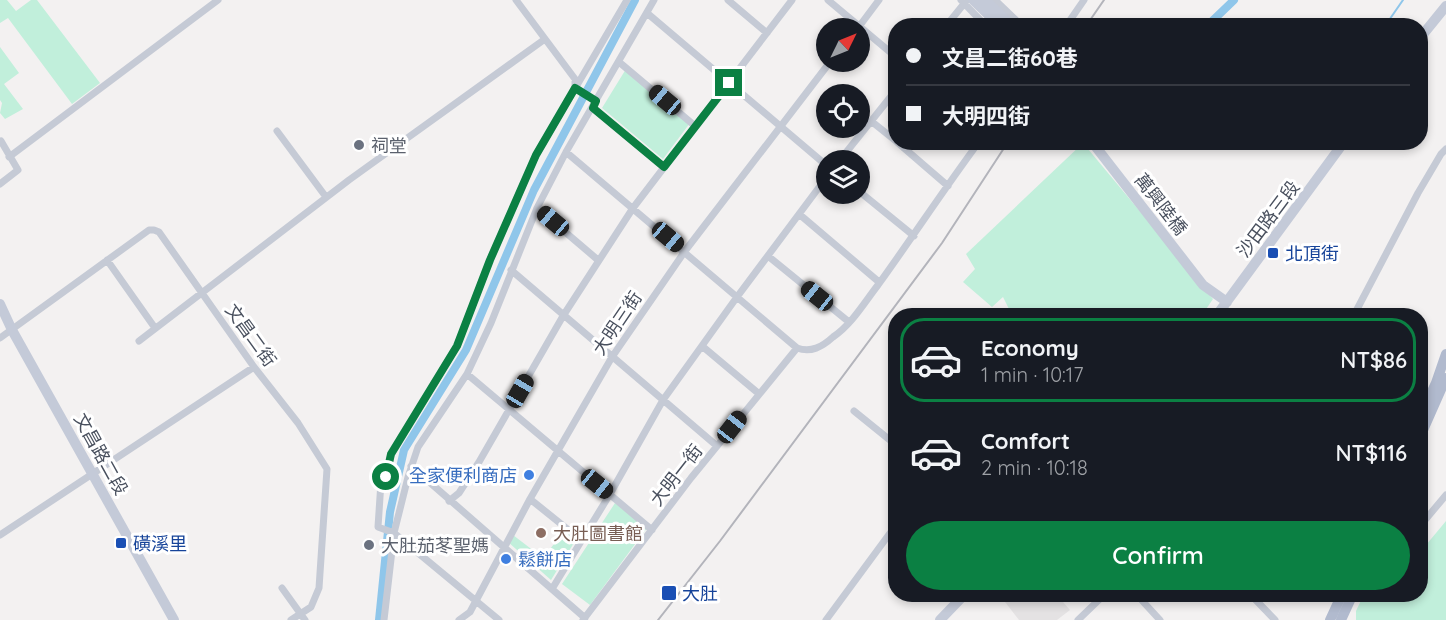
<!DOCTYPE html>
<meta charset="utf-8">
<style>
:root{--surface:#171b24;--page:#20242c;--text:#f1f3f6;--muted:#9ea1a6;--line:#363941;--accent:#0b8043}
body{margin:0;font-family:Quicksand,"Noto Sans TC",sans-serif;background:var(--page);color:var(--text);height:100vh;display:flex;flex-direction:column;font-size:22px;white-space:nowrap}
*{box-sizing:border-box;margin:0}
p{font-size:20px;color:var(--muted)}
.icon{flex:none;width:33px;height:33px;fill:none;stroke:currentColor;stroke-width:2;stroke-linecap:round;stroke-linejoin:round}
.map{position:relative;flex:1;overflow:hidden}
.sheet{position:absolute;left:888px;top:308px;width:540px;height:294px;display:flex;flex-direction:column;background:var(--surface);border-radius:24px;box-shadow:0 3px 9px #0003}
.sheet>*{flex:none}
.top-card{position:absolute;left:888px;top:18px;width:540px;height:132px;border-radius:24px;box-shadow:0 3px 9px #0003;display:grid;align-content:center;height:132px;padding:0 18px;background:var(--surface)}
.needle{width:39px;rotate:47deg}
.tools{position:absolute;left:816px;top:18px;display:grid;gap:12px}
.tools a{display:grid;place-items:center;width:54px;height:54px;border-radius:50%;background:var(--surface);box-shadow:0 3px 9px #0003;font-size:30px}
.end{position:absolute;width:27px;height:27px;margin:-14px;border:8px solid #0b8043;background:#fff;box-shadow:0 0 0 3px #fff}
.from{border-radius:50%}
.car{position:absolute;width:18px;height:36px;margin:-18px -9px;border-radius:8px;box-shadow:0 0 4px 2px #0007;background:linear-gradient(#222 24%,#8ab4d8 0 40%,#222 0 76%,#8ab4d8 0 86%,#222 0)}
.top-card b{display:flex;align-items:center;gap:21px;height:57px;font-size:22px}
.top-card b+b{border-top:2px solid var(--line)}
.top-card i{width:15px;height:15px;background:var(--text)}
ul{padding:10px 0 0;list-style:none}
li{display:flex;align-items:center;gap:18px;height:84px;margin:0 12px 9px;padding:0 6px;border:3px solid transparent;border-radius:24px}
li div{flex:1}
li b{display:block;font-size:22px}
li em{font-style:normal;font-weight:600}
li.active{border-color:var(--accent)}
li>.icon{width:54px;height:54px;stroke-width:1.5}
.cta{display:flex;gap:12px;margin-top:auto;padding:12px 18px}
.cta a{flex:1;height:69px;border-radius:36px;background:var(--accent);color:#fff;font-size:24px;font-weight:600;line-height:69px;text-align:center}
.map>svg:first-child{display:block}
.education{fill:#e4e2e3}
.green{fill:#c1efdb}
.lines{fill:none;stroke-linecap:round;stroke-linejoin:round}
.stream{stroke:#8fc6ea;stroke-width:2}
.canal{stroke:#8fc6ea;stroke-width:8}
.street{stroke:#c5cad5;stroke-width:7}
.secondary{stroke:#c4cad8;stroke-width:10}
.primary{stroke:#b1bace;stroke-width:10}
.rail{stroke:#b3b4bb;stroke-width:2}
.route{stroke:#0b8043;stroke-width:8}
.worship-dot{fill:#6b7280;stroke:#fff;stroke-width:2}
.transit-dot{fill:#1a4fb4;stroke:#fff;stroke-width:2}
.shop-dot{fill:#3f7fe0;stroke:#fff;stroke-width:2}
.education-dot{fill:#8d6e63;stroke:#fff;stroke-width:2}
.labels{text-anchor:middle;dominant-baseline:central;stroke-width:6;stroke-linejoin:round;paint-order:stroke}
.worship-label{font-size:18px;fill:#5b616d;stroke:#fff;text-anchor:start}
.street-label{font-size:18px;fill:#49505e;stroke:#fff}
.transit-label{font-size:18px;fill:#164399;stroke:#fff;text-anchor:start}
.shop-label{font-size:18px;fill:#366cbe;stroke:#fff;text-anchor:end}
.education-label{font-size:18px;fill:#785e54;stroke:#fff;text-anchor:start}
</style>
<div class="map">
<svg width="1446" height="620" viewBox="0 0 1446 620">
<rect width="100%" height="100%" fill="#f3f1f1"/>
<path class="education" d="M1007 594H1056L1070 610 1057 620H1019L1002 598Z"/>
<path class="green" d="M0 0H7L16 11 31 0H37L100 83 72 104 8 18 0 23Z
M0 47 19 73 4 84 23 109 5 119 0 113 2 103 0 100Z
M626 69 690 123 663 159 602 108Z
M1083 143 1213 299 1202 315H1012L1003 297 992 307 963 282 975 269 966 254Z
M615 503 647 528 590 605 562 584Z
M1446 521V620H1356V611L1364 594H1376L1372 601 1384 594H1420L1421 551Z
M565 530 577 538 551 580 508 542 513 535 543 558Z"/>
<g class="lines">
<path class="stream" d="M1385 26 1403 0
M1213 148 1221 142"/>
<path class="canal" d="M1207 26 1234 0
M379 620 390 512 404 450 466 350 534 190 635 0"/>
<path class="street" d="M516 0 575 79V86
M728 0 767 33
M828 0 896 57
M961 0 986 26
M995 0 1022 26
M647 13 826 165
M946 26 967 0
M1066 26 1084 0
M858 28 879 0
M619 62 695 126
M575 88 596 101
M593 108 664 167
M871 121 896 141
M277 131 326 197
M897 142 948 186
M566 152 797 348C811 353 822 347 833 337 852 324 864 303 878 285 912 238 944 189 979 142
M9 157 218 0
M840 160 896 90
M0 184 18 170 1 141
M860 192 914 236
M537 208 598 260
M799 214 879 282
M768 256 849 322
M107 260 155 328
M511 270 717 446
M1354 315 1418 193 1441 154 1446 149
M0 338 149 230H154L159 232 254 367 298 423 327 469 319 588 311 607 291 620
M139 341 349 180 545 39
M702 346 758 393
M467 374 652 530
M854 411 896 445
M411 466 585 618
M530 499 581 540
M449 501 459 493 479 462 563 316 633 208 792 0
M1420 526 1446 495
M0 535 254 367
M282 588 305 620
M552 589 610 494 663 400 737 297 826 178
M1136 594 1160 620
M1250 594 1275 620
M384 620 394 533 408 477 418 447 467 374 491 323 537 208 566 152 654 0
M459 620 470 612 530 499 612 357 685 251 830 62
M499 620 394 533 378 527 381 482 385 477 391 455 457 346 490 260 536 155 627 0
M583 620 691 478 797 348
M826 620 896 525
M1078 620 1105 594"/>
<path class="secondary" d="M973 0 1000 26
M985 0 1012 26
M1420 38 1446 6
M1092 142 1203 285 1227 302
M0 304 12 330 174 620
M1217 315 1344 142
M940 620 965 594"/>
<path class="primary" d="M1420 417 1436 383 1446 354
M1420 437 1446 378
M1330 620 1342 594
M1341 620 1353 594"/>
<path class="rail" d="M1086 26 1104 0
M658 620 720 541 942 243 1008 142"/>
</g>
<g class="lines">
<path class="route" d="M386 477 391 454 457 346 490 260 536 155 575 88 596 101 593 108 664 167 729 83"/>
</g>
<g class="worship-dot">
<circle cx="359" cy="145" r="6"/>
<circle cx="369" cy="545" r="6"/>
</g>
<g class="transit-dot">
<rect x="1267" y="247" width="12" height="12" rx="3"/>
<rect x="115" y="537" width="12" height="12" rx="3"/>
<rect x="661" y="585" width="16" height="16" rx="3"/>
</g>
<g class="shop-dot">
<circle cx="529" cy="475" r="6"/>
<circle cx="506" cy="559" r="6"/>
</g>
<circle class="education-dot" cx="541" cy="533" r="6"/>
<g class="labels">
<g class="worship-label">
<text x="371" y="145">祠堂</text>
<text x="381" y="545">大肚茄苳聖媽</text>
</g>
<g class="street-label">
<text transform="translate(1161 204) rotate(52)">萬興陸橋</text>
<text transform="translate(1268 219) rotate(-53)">沙田路三段</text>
<text transform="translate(617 323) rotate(-56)">大明三街</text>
<text transform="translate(251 335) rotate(54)">文昌二街</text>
<text transform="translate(101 454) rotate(61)">文昌路二段</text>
<text transform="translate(676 475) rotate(-52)">大明一街</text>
</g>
<g class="transit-label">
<text x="1285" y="253">北頂街</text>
<text x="133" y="543">磺溪里</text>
<text x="682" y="593">大肚</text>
</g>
<g class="shop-label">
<text x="517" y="475">全家便利商店</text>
<text x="518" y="559" text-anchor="start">鬆餅店</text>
</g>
<g class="education-label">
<text x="553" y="533">大肚圖書館</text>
</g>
</g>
</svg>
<div class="tools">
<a><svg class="needle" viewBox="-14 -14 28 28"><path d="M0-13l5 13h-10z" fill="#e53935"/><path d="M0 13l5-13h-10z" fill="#9ea1a6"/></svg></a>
<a><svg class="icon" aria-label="locate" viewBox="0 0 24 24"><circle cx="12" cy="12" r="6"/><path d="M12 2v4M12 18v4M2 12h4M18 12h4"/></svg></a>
<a><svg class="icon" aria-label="layers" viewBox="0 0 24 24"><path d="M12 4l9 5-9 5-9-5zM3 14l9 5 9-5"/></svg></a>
</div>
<i class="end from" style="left:386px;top:477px"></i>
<i class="end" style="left:729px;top:83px"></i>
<i class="car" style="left:665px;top:100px;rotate:310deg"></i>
<i class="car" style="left:553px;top:221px;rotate:310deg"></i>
<i class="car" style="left:668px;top:237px;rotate:130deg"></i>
<i class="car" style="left:817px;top:296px;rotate:309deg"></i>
<i class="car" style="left:520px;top:391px;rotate:30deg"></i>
<i class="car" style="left:732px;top:427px;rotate:38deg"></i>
<i class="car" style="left:597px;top:484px;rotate:129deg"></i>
<div class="top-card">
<b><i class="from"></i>文昌二街60巷</b>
<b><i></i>大明四街</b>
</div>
<section class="sheet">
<ul>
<li class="active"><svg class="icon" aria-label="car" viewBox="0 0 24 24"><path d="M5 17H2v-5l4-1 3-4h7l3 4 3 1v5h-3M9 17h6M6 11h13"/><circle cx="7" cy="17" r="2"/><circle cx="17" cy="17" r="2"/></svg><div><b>Economy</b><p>1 min · 10:17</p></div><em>NT$86</em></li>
<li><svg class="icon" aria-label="car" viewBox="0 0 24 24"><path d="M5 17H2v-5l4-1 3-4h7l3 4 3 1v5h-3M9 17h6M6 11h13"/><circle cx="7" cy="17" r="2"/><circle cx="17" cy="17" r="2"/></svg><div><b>Comfort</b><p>2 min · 10:18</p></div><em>NT$116</em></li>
</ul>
<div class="cta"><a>Confirm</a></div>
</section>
</div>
